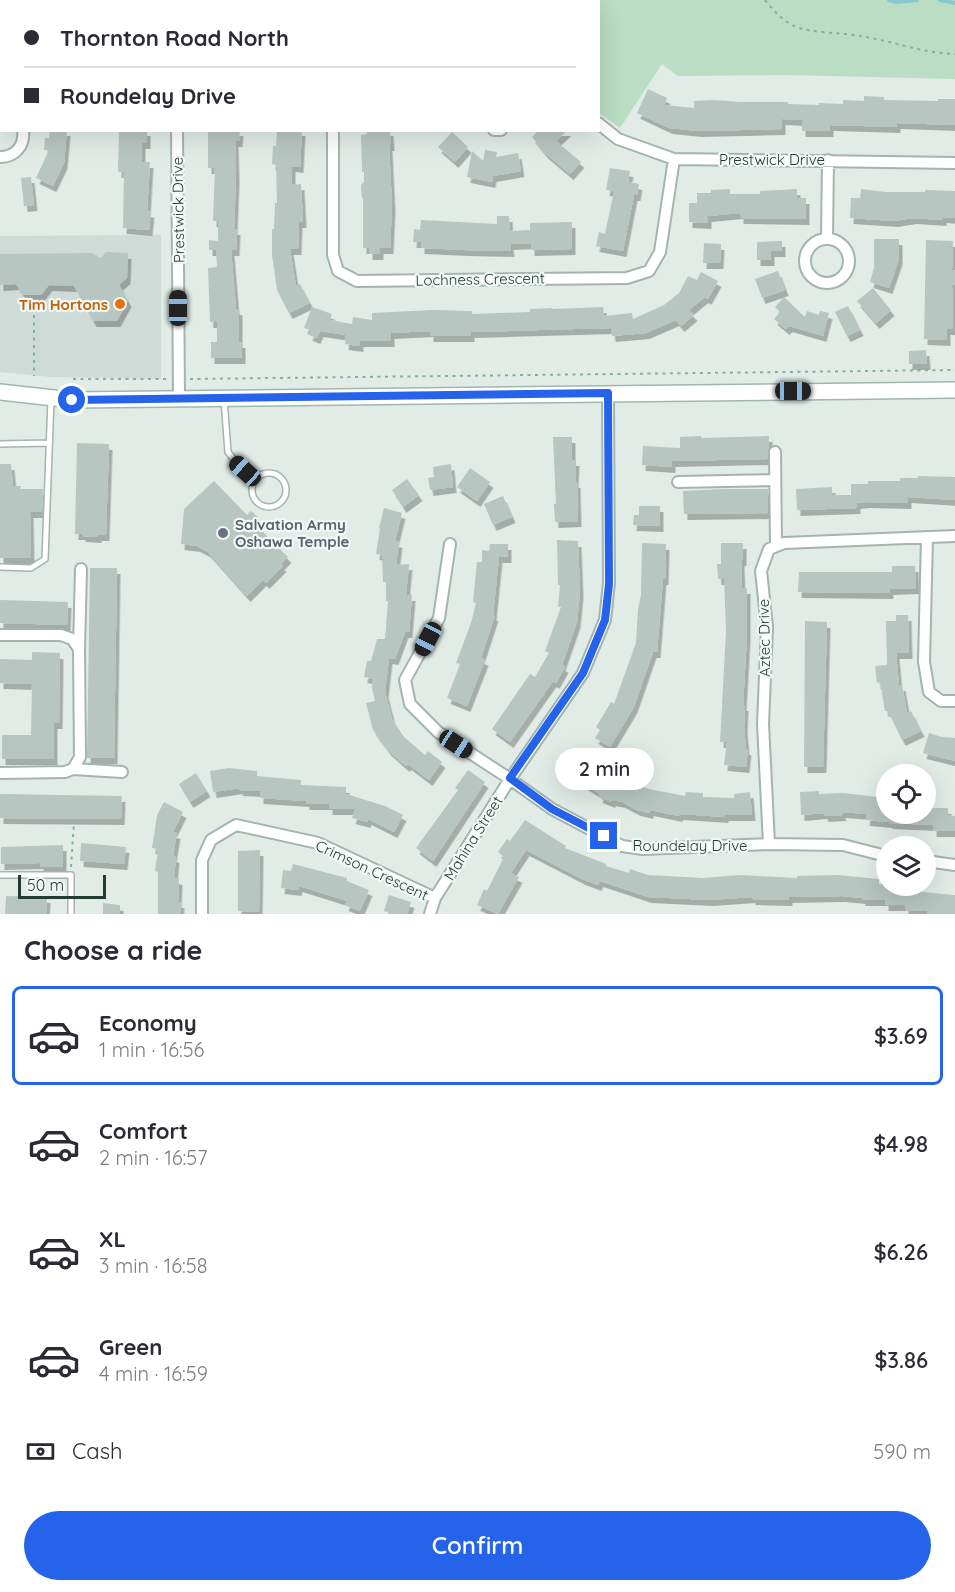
<!DOCTYPE html>
<meta charset="utf-8">
<style>
:root{--surface:#fff;--page:#f2f2f3;--text:#2b2b33;--muted:#7c7c81;--line:#e1e1e2;--accent:#2563eb}
body{margin:0;font-family:Quicksand,sans-serif;background:var(--page);color:var(--text);height:100vh;display:flex;flex-direction:column;font-size:22px;white-space:nowrap}
*{box-sizing:border-box;margin:0}
p{font-size:20px;color:var(--muted)}
.icon{flex:none;width:33px;height:33px;fill:none;stroke:currentColor;stroke-width:2;stroke-linecap:round;stroke-linejoin:round}
.map{position:relative;height:914px;overflow:hidden}
.drawer{display:flex;flex-direction:column;background:var(--surface);flex:1}
.drawer>*{flex:none}
.guide{position:absolute;left:0px;top:0px;width:600px;height:132px;box-shadow:0 6px 24px #0002;display:grid;align-content:center;height:132px;padding:0 24px;background:var(--surface)}
.controls{position:absolute;left:876px;top:764px;display:grid;gap:12px}
.controls a{display:grid;place-items:center;width:60px;height:60px;border-radius:50%;background:var(--surface);box-shadow:0 6px 24px #0002;font-size:30px}
.scale{position:absolute;left:18px;bottom:15px;width:88px;box-sizing:border-box;padding-left:6px;border:3px solid #223c34;border-top:0;font-size:16px;line-height:21px;white-space:nowrap;color:#223c34;-webkit-text-stroke:4px #f2f8f5;paint-order:stroke}
.end{position:absolute;width:27px;height:27px;margin:-14px;border:8px solid #2563eb;background:#fff;box-shadow:0 0 0 3px #fff}
.from{border-radius:50%}
.bubble{position:absolute;height:42px;border-radius:21px;background:var(--surface);box-shadow:0 6px 24px #0002;font-size:20px;font-weight:600;line-height:42px;text-align:center}
.car{position:absolute;width:18px;height:36px;margin:-18px -9px;border-radius:8px;box-shadow:0 0 4px 2px #0007;background:linear-gradient(#222 24%,#8ab4d8 0 40%,#222 0 76%,#8ab4d8 0 86%,#222 0)}
.guide b{display:flex;align-items:center;gap:21px;height:57px;font-size:22px}
.guide b+b{border-top:2px solid var(--line)}
.guide i{width:15px;height:15px;background:var(--text)}
ul{padding:0;list-style:none}
li{display:flex;align-items:center;gap:18px;height:99px;margin:0 12px 9px;padding:0 12px;border:3px solid transparent;border-radius:9px}
li div{flex:1}
li b{display:block;font-size:22px}
li em{font-style:normal;font-weight:600}
li.active{border-color:var(--accent)}
li>.icon{width:54px;height:54px;stroke-width:1.5}
h2{padding:0 24px;font-size:27px;line-height:72px}
.pay{display:flex;align-items:center;gap:15px;height:66px;padding:0 24px;font-size:22px}
.pay p{margin-inline-start:auto}
.cta{display:flex;gap:12px;margin-top:auto;padding:12px 24px}
.cta a{flex:1;height:69px;border-radius:36px;background:var(--accent);color:#fff;font-size:24px;font-weight:600;line-height:69px;text-align:center}
.map>svg:first-child{display:block}
.built{fill:#cfdbd6}
.green{fill:#baddc3}
.lines{fill:none;stroke-linecap:round;stroke-linejoin:round}
.stream{stroke:#89c8d0;stroke-width:4}
.building{fill:#b7c6c0;filter:url(#shadow)}
.lane-casing{stroke:#a4b4ae;stroke-width:8}
.street-casing{stroke:#a4b4ae;stroke-width:14}
.secondary-casing{stroke:#a0b7ae;stroke-width:18}
.path{stroke:#82afa0;stroke-width:2;stroke-dasharray:3 4.5;stroke-linecap:butt}
.lane{stroke:#fff;stroke-width:5}
.street{stroke:#fff;stroke-width:10}
.secondary{stroke:#fff;stroke-width:15}
.route{stroke:#2563eb;stroke-width:8}
.food-dot{fill:#e8710a;stroke:#f2f8f5;stroke-width:2}
.worship-dot{fill:#6b7280;stroke:#f2f8f5;stroke-width:2}
.labels{text-anchor:middle;dominant-baseline:central;stroke-width:4.5;stroke-linejoin:round;paint-order:stroke}
.street-label{font-size:15px;fill:#223c34;stroke:#f2f8f5}
.food-label{font-size:15px;font-weight:bold;fill:#c56008;stroke:#f2f8f5;text-anchor:end}
.worship-label{font-size:15px;font-weight:bold;fill:#5b616d;stroke:#f2f8f5;text-anchor:start}
</style>
<div class="map">
<svg width="955" height="914" viewBox="0 0 955 914">
<defs>
<filter id="shadow"><feDropShadow dx="3.5" dy="6" stdDeviation="0" flood-color="#0004"/></filter>
</defs>
<rect width="100%" height="100%" fill="#e1ece7"/>
<path class="built" d="M161 235V379L51 377 0 372V236Z"/>
<path class="green" d="M482 0H955V79L786 75 678 76 662 64 620 128 599 113 598 2Z"/>
<g class="lines">
<path class="stream" d="M889 0 896 2 917 0
M940 0 955 3"/>
</g>
<path class="building" d="M648 89 667 98 664 105 694 108V101L714 100 740 102H788V104L819 105V103L843 104V100L864 101V96L884 97V100L938 101V99H955V125L897 123V127L830 125V131H802V120L782 119V129L698 131 669 128 637 113Z
M50 130H67L64 163 53 186 36 178 49 150H44L45 138H49Z
M119 130H147V143H142V162H150L147 211 151 212 149 230 123 228 124 172H118Z
M208 130H240L239 141H235L236 177 234 229H237L236 250H231L236 309H239V342H242V358H211V342H217V322H210L208 268 217 267 216 250H209V240L218 241V221H213L215 168H208Z
M277 130H302L300 167 292 166V185L301 184 303 222H299L298 249H290L296 286 300 284 310 303 289 313 277 290 272 255V229H274L275 203H277L276 165 272 164 273 146H276Z
M367 130H390L391 145H389L392 206 390 248H380V254H369V248H363V198H362L361 185 364 182V172H362L361 135 367 134Z
M539 130H568L556 141 581 162 570 174 545 153 532 137Z
M452 132 468 147 455 162 438 147Z
M485 150 497 152 496 157 518 153 521 171 493 176 492 182 467 177 472 151 483 161Z
M610 168 630 171 628 182 639 184 637 195H634L623 251 596 246 599 232 605 234 614 191 606 190Z
M31 177 34 205 24 206 21 178Z
M730 189V194H760V191L797 189V198H806V219L740 218V213L708 216V223L689 222V203H697V193H711V190Z
M861 189 886 192H925V190L955 191V218L943 217V220L913 218 895 221 850 218 851 198H860Z
M497 216H509L510 231 530 230V223L572 222V249L531 250V243L510 244 511 251 464 250 421 248V242H413L414 229 420 230 421 220 497 224Z
M874 239H899V259L889 288 870 282 874 268Z
M926 240 953 241 952 270H955V285H952L953 329H947V340L924 339Z
M782 241V251H771V260H757V242Z
M704 243 721 244 720 263H703Z
M106 252 128 253 127 278 119 285 128 301 117 321H93L74 286 49 285 41 295H23L16 284 0 285V254L92 253 101 258Z
M778 271 785 290 762 298 755 279Z
M701 272 718 281 708 299 705 297 689 310 694 315 681 326 676 320 646 333 612 336 611 328 471 332V336H430V331L391 333V341H360V346L345 344 346 335 320 331 317 338 309 335 311 330 304 328 312 307 332 314 330 320 352 324 353 317 372 320V313L433 310 472 311V314L530 312V309L552 308V309L603 307 604 316 632 313 633 319 664 305 679 293 688 276 697 280Z
M873 288 891 310 876 323 857 301Z
M784 297 805 317 807 311 819 315 820 311 829 313 823 336 789 326 786 329 774 319 780 312 775 307Z
M848 306 860 330 847 336 835 312Z
M926 350 927 364H909V351Z
M701 436V438L769 436 768 459 672 461V467L642 465 643 446 680 448V437Z
M553 437H572V460H576L575 482H577L578 521 555 522 554 504H556Z
M77 443 109 444 106 535H98V537L82 536V534H75Z
M0 464H11L13 486H21L20 489H43L42 512H30L31 558H0Z
M451 464 453 487 430 490 428 478 434 477 433 467Z
M470 468 490 482 477 501 457 487Z
M918 476 955 477V500L908 497V503L866 502 857 503V508L797 510 796 489 832 487V495H851V484H868V481H900V478H918Z
M407 479 419 495 403 507 392 490Z
M214 481 247 515 251 511 258 517 253 522 288 557 281 564 283 566 266 583 263 580 247 596 208 552 197 546 181 544 184 509Z
M724 489H768V513L684 514 683 491Z
M503 496 512 517 493 525 484 504Z
M639 506H660V526L633 525 634 515H639Z
M384 508 402 513 395 541 399 542 396 565 409 564 406 595H412L409 632H405L395 659 389 658 385 692 392 719 404 737 425 755 428 751 442 762 429 780 408 764 406 766 388 750 373 730 366 703 375 701 372 688 373 679 364 677 367 661H371L377 639H385L388 601H386V582H383L382 555 376 554 380 529 379 528Z
M557 540 578 541 580 592 577 622 562 665 565 667 556 683 553 681 510 742 492 729 530 674 535 677 549 653 545 651 561 607H558L560 585H558Z
M642 543 666 544 665 579H663L657 652H653L634 707 610 747 595 738 600 730 596 727 611 702 614 704 636 643 638 609 641 595Z
M721 543H743V560H741L742 588H747V636L743 705H745L744 727 746 749H748L746 767 724 765 727 742H720L726 631 724 579H718L717 564H721Z
M490 544H508V557H499L493 615H495L481 658 485 660 467 706 447 698 460 664 456 663 471 623 476 603 473 602 477 562H482V550L489 551Z
M892 566H915L916 588 890 589V593L798 592 799 572H892Z
M90 568H117L114 758H87Z
M0 600 68 602 67 625 0 623Z
M896 615H908L909 653H896L899 685H902L907 713 911 711 921 731 902 740 888 711H885L880 682 877 683 875 666 887 665 886 621H896Z
M805 621 827 622 823 767H804Z
M32 652 60 653 59 723H54V759H2V735H31L32 684 0 683V659L32 660Z
M929 733 942 737 955 738V761L923 753Z
M570 752 613 779 614 777 649 789 685 796 686 792 703 793V797L734 798V794L750 792 752 815H725V817L680 814 679 816 650 810V813L637 810 622 802 612 800V802L599 797 600 794 559 768Z
M229 768 257 771V776L301 780V785L346 787V794L385 806 403 815 394 832 368 819 367 822 352 818 355 809H329V804H306V801L260 798V791L239 790 240 788 213 792 210 771Z
M468 770 485 782 433 861 416 848 458 790 455 788Z
M196 773 207 791 190 802 179 784Z
M819 791V794L843 793 878 797V807H883V813H926V808H948V815L955 816V831H933V825L889 823V822L866 820 867 814 842 812 843 815 825 816 824 813 801 815 800 792Z
M0 794 122 796 121 819 0 818Z
M164 802 183 812 173 832 177 833 173 856 176 857 174 878 179 879 178 902H181L180 914H158V872L155 871 158 849 152 848 157 815Z
M525 820 566 846 565 848 606 864V866L629 873 630 869 648 875 703 878 740 875 797 878V876L837 875 879 879V884L902 885V889L922 890V892L955 895V914H927V911L905 910V905H885V900H862V898L842 896 789 897V900L752 899V897L710 900 648 897 600 881 598 885 582 879 526 850 511 873 519 877 498 914 477 905 484 889 487 891 504 857 498 852 507 839 510 841Z
M81 843 126 847 124 864 80 861Z
M63 845V867H40V863L1 864V847Z
M260 850 259 912 238 911V851Z
M293 864 347 878V881L369 890 360 911 345 905 347 901 299 886 298 890 281 888 283 870 291 871Z
M389 895 411 902 407 914H393L384 911Z
M6 896 47 897 46 914H5Z
M103 903 120 905V914H103Z"/>
<g class="lines">
<defs>
<path id="lane" d="M224 399 228 452 236 462 255 479
M0 444 49 443
M252 490a17 17 0 1 1 34 0a17 17 0 1 1-34 0Z
M0 567 31 568 45 559 51 399
M0 875H71V914"/>
<path id="street" d="M175 0V2
M458 0 464 2
M130 2 138 0
M333 2V0
M0 50 2 41
M0 114H2
M598 123 618 139 674 159 955 163
M177 130 179 398
M333 130V255L338 271 357 281 627 278 649 271 660 252 674 159
M494 130H501
M0 157C15 157 25 146 23 130
M827 238 828 160
M805 261a22 22 0 1 1 44 0a22 22 0 1 1-44 0Z
M775 452 776 546
M678 482 775 480
M927 537 924 662 929 692 941 701H955
M450 544 439 618 405 680 410 704 438 732 510 779 552 809 622 846 643 849 769 844 843 845 886 856
M0 635H61L72 639 79 649 80 757 73 769 65 772 0 773
M79 649 81 569
M73 769 122 772
M769 844 763 724 767 627 761 571 769 549 784 543 955 536
M926 861 955 865
M202 914V860L211 840 236 825 318 843 435 898
M430 914 435 898 510 779 583 673 605 620 609 583 608 393"/>
<path id="secondary" d="M0 392 72 400 955 390"/>
</defs>
<use href="#lane" class="lane-casing"/>
<use href="#street" class="street-casing"/>
<use href="#secondary" class="secondary-casing"/>
<path class="path" d="M547 0 548 2
M765 0C773 10 781 19 792 25 809 34 841 32 860 36 892 41 922 53 955 54
M491 2 492 0
M34 300V376
M73 379H169
M190 379 955 370
M71 867 74 822"/>
<use href="#lane" class="lane"/>
<use href="#street" class="street"/>
<use href="#secondary" class="secondary"/>
</g>
<g class="lines">
<path class="route" d="M72 400 608 393 609 584 605 620 583 673 510 778 552 809 604 836"/>
</g>
<circle class="food-dot" cx="120" cy="304" r="6"/>
<circle class="worship-dot" cx="223" cy="533" r="6"/>
<g class="labels">
<g class="street-label">
<text x="772" y="159">Prestwick Drive</text>
<text transform="translate(178 210) rotate(-91)">Prestwick Drive</text>
<text transform="translate(480 279) rotate(-1)">Lochness Crescent</text>
<text transform="translate(764 638) rotate(-91)">Aztec Drive</text>
<text transform="translate(473 838) rotate(-58)">Mahina Street</text>
<text x="690" y="845">Roundelay Drive</text>
<text transform="translate(372 870) rotate(25)">Crimson Crescent</text>
</g>
<g class="food-label">
<text x="108" y="304">Tim Hortons</text>
</g>
<g class="worship-label">
<text x="235" y="524">Salvation Army<tspan x="235" dy="17">Oshawa Temple</tspan></text>
</g>
</g>
</svg>
<div class="controls">
<a><svg class="icon" aria-label="locate" viewBox="0 0 24 24"><circle cx="12" cy="12" r="6"/><path d="M12 2v4M12 18v4M2 12h4M18 12h4"/></svg></a>
<a><svg class="icon" aria-label="layers" viewBox="0 0 24 24"><path d="M12 4l9 5-9 5-9-5zM3 14l9 5 9-5"/></svg></a>
</div>
<div class="scale">50 m</div>
<i class="end from" style="left:72px;top:400px"></i>
<i class="end" style="left:604px;top:836px"></i>
<div class="bubble" style="left:555px;top:748px;width:99px">2 min</div>
<i class="car" style="left:178px;top:308px;rotate:0deg"></i>
<i class="car" style="left:793px;top:391px;rotate:90deg"></i>
<i class="car" style="left:245px;top:471px;rotate:312deg"></i>
<i class="car" style="left:428px;top:639px;rotate:208deg"></i>
<i class="car" style="left:456px;top:744px;rotate:123deg"></i>
<div class="guide">
<b><i class="from"></i>Thornton Road North</b>
<b><i></i>Roundelay Drive</b>
</div>
</div>
<section class="drawer">
<h2>Choose a ride</h2>
<ul>
<li class="active"><svg class="icon" aria-label="car" viewBox="0 0 24 24"><path d="M5 17H2v-5l4-1 3-4h7l3 4 3 1v5h-3M9 17h6M6 11h13"/><circle cx="7" cy="17" r="2"/><circle cx="17" cy="17" r="2"/></svg><div><b>Economy</b><p>1 min · 16:56</p></div><em>$3.69</em></li>
<li><svg class="icon" aria-label="car" viewBox="0 0 24 24"><path d="M5 17H2v-5l4-1 3-4h7l3 4 3 1v5h-3M9 17h6M6 11h13"/><circle cx="7" cy="17" r="2"/><circle cx="17" cy="17" r="2"/></svg><div><b>Comfort</b><p>2 min · 16:57</p></div><em>$4.98</em></li>
<li><svg class="icon" aria-label="car" viewBox="0 0 24 24"><path d="M5 17H2v-5l4-1 3-4h7l3 4 3 1v5h-3M9 17h6M6 11h13"/><circle cx="7" cy="17" r="2"/><circle cx="17" cy="17" r="2"/></svg><div><b>XL</b><p>3 min · 16:58</p></div><em>$6.26</em></li>
<li><svg class="icon" aria-label="car" viewBox="0 0 24 24"><path d="M5 17H2v-5l4-1 3-4h7l3 4 3 1v5h-3M9 17h6M6 11h13"/><circle cx="7" cy="17" r="2"/><circle cx="17" cy="17" r="2"/></svg><div><b>Green</b><p>4 min · 16:59</p></div><em>$3.86</em></li>
</ul>
<div class="pay"><svg class="icon" aria-label="cash" viewBox="0 0 24 24"><path d="M3 7h18v10H3z"/><circle cx="12" cy="12" r="2"/></svg>Cash<p>590 m</p></div>
<div class="cta"><a>Confirm</a></div>
</section>
